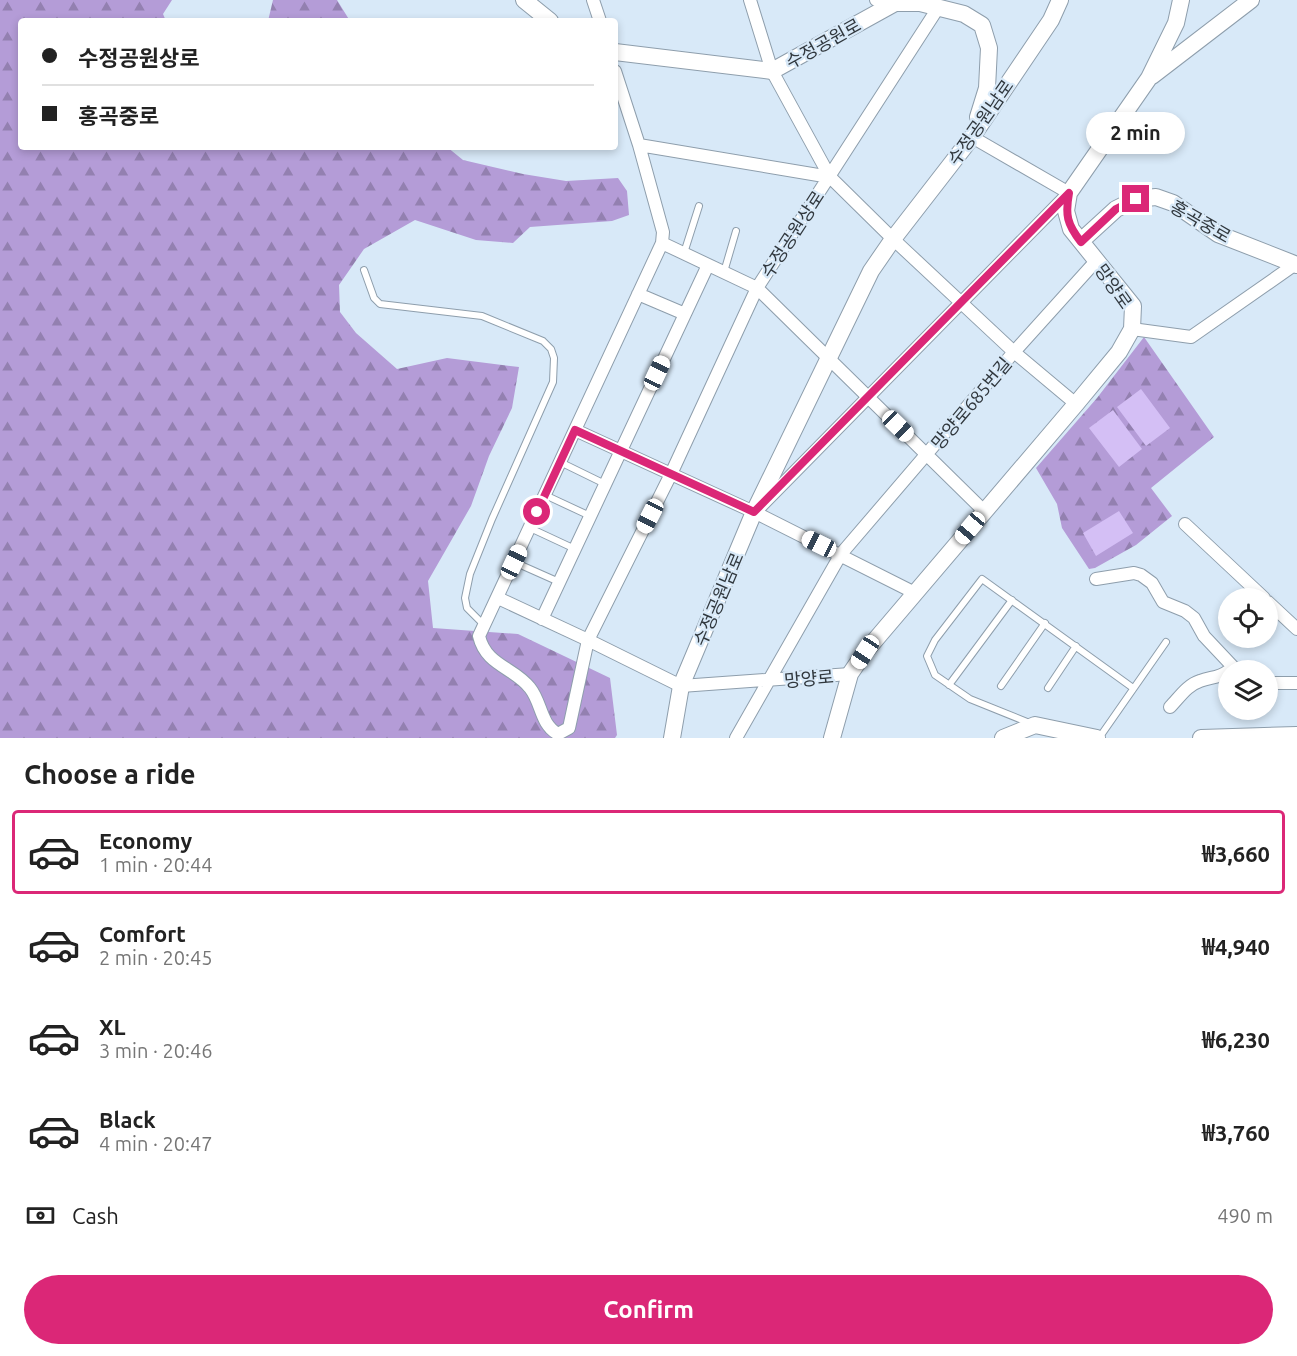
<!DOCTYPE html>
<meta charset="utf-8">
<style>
:root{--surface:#fff;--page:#f2f2f2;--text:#222;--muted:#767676;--line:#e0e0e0;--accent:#db2777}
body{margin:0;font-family:Ubuntu,"Noto Sans KR",sans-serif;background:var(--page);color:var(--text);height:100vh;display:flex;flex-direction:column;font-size:22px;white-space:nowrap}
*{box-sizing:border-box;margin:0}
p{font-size:20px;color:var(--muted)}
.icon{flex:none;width:33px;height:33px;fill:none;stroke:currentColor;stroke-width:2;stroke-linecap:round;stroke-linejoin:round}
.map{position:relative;height:738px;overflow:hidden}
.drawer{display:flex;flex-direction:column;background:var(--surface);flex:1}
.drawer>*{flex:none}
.top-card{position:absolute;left:18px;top:18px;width:600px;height:132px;border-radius:6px;box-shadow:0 3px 9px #0003;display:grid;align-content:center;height:132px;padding:0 24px;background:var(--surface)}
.buttons{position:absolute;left:1218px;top:588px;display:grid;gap:12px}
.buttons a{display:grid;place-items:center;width:60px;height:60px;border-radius:50%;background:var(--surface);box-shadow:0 3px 9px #0003;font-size:30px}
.end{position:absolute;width:27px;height:27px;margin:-14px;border:8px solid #db2777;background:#fff;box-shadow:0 0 0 3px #fff}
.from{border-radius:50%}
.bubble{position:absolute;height:42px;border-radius:21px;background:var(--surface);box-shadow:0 3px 9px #0003;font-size:20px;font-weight:700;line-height:42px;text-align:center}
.car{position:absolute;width:18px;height:36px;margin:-18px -9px;border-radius:8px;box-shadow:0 0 4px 2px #0007;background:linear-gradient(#fff 24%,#345 0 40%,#fff 0 76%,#345 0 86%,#fff 0)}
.top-card b{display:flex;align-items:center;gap:21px;height:57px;font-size:22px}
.top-card b+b{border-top:2px solid var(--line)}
.top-card i{width:15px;height:15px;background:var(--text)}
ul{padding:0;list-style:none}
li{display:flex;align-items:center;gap:18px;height:84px;margin:0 12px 9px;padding:0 12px;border:3px solid transparent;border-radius:6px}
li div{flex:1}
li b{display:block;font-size:22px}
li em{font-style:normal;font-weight:700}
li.on{border-color:var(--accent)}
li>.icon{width:54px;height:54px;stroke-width:1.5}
h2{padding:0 24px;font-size:27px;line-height:72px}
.pay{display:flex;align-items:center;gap:15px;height:66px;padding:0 24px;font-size:22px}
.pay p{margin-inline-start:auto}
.action{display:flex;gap:12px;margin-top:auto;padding:12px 24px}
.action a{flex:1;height:69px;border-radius:36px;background:var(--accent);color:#fff;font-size:24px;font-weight:700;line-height:69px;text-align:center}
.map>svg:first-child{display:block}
.forest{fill:url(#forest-firs)}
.pitch{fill:#d4bff5}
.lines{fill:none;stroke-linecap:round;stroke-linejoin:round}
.lane-casing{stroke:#8e9eac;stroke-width:8}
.street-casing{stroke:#8e9eac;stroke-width:14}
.secondary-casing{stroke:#8e9eac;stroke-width:18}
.lane{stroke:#fff;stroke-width:6}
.street{stroke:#fff;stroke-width:12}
.secondary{stroke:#fff;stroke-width:16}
.route{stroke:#db2777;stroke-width:8}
.labels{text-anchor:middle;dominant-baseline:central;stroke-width:4.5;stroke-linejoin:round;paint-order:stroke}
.street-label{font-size:18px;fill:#31383e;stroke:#d8e9f8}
</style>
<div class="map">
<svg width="1297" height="738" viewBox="0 0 1297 738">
<defs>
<pattern id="forest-firs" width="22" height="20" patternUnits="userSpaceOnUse" patternTransform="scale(1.5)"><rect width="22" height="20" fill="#b49cd7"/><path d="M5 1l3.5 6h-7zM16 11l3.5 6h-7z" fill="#9380b0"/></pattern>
</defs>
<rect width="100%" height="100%" fill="#d8e9f8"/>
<path class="forest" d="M0 0H172L163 14 166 21H21V147H447L463 160 523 174 566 181 618 178 627 191 629 215 612 221 530 227 513 243 476 240 415 220 364 249 339 285 340 312 356 333 397 369 447 358 519 367 512 408 489 456 471 506 428 581 433 628 518 634 610 678 617 735 615 738H0Z
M273 0H337L350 21H268Z
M1144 337 1214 437 1151 488 1172 516 1136 545 1095 568 1089 569 1062 528 1057 504 1036 468 1097 398Z"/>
<path class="pitch" d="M1141 389 1170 428 1146 446 1117 407Z
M1113 410 1142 449 1119 467 1089 428Z
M1119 511 1133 533 1096 556 1083 533Z"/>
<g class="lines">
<defs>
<path id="lane" d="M684 253 699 206
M364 270 374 298 380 304 482 316 543 341 551 349 554 358 553 382 492 519 470 574 465 598 467 608 484 625
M724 272 736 231
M560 462 605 484
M545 495 590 516
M530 528 575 549
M514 562 559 582
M949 685 1012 600
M1001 686 1045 623
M1048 688 1076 646
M1032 724 970 699 935 675 927 656 935 640 982 579 1133 688
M1099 738 1166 642"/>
<path id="street" d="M593 0 600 21
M750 0 772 71 830 177 893 239 1014 352 1076 404
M876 0 895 3
M615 71 639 145 663 232 662 243 479 636C486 666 514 667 530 688 542 703 540 724 558 734L569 728 588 640 671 474 757 288 938 8
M639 145 830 177
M662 243 757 288 984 511
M638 294 685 314
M1132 329 1191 337 1297 263
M575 430 754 512 915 593
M761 506 1069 193 972 137
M1185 524 1264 598
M1096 579 1134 573 1141 575 1152 583 1163 602 1185 611 1194 618 1204 636 1236 670
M498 598 588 640 681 686 850 674
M1268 602 1297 629
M542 619 708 265
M1268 683H1297
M1170 707C1179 698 1187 685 1200 681 1210 677 1220 678 1228 671
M736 738 841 554 1014 352 1096 261"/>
<path id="secondary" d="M524 0 550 21
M615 52 772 71 895 3H920L964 14 982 25 989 48 987 88 978 117
M1152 76 1251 0
M1081 241 1116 209 1136 199 1156 197 1173 203 1218 234 1297 265
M672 738 681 686 754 512 871 271 893 239 972 137 1051 20 1060 0
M832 738 850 674 865 652 1076 404 1119 352 1132 329 1133 306 1071 229 1066 211 1069 193 1149 78 1176 23 1181 0
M1003 738 1035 725 1097 738
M1201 738 1297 735"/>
</defs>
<use href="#lane" class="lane-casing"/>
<use href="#street" class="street-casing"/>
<use href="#secondary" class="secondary-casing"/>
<use href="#lane" class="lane"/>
<use href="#street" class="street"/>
<use href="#secondary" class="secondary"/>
</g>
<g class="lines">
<path class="route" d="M537 512 575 430 754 512 1069 193C1065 215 1067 224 1081 242L1116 209 1136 199"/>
</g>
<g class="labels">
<g class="street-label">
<text transform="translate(823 43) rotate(-29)">수정공원로</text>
<text transform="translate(980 122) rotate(-55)">수정공원남로</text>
<text transform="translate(1201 221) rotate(30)">홍곡중로</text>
<text transform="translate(792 234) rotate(-57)">수정공원상로</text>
<text transform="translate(1114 286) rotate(55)">망양로</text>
<text transform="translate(971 403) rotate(-50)">망양로685번길</text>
<text transform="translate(718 599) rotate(-67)">수정공원남로</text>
<text transform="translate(809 678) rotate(-5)">망양로</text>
</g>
</g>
</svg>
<div class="buttons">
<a><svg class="icon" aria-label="locate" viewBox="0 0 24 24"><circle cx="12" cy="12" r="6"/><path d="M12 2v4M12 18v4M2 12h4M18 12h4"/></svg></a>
<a><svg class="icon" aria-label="layers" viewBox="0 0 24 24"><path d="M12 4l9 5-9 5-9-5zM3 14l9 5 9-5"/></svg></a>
</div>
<i class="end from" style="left:537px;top:512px"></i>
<i class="end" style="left:1136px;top:199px"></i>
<div class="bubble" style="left:1086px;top:112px;width:99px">2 min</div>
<i class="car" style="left:657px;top:373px;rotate:25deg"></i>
<i class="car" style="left:898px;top:426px;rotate:134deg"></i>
<i class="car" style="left:650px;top:516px;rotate:207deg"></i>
<i class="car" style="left:970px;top:528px;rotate:220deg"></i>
<i class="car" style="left:819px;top:544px;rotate:296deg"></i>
<i class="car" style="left:514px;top:562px;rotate:25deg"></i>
<i class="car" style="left:865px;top:652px;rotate:213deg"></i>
<div class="top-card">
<b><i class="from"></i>수정공원상로</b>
<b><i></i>홍곡중로</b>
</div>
</div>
<section class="drawer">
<h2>Choose a ride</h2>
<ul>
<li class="on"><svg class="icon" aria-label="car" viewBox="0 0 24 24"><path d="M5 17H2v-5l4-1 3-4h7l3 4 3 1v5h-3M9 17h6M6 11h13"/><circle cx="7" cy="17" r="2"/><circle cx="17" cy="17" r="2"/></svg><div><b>Economy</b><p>1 min · 20:44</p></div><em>₩3,660</em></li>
<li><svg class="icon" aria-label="car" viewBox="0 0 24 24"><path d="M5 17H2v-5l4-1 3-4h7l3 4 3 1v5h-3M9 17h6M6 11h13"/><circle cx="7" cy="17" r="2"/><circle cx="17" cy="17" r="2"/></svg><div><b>Comfort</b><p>2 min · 20:45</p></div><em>₩4,940</em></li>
<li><svg class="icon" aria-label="car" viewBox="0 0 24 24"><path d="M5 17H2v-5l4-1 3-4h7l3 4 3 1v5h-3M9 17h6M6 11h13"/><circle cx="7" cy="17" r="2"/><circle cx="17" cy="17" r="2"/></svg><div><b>XL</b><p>3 min · 20:46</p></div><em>₩6,230</em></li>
<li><svg class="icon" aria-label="car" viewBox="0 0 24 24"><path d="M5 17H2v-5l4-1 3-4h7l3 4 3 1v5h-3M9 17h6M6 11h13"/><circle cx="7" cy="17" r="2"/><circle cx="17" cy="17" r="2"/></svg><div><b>Black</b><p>4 min · 20:47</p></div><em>₩3,760</em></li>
</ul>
<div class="pay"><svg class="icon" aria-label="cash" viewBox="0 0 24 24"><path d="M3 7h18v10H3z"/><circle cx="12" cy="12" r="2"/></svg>Cash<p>490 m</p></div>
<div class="action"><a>Confirm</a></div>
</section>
